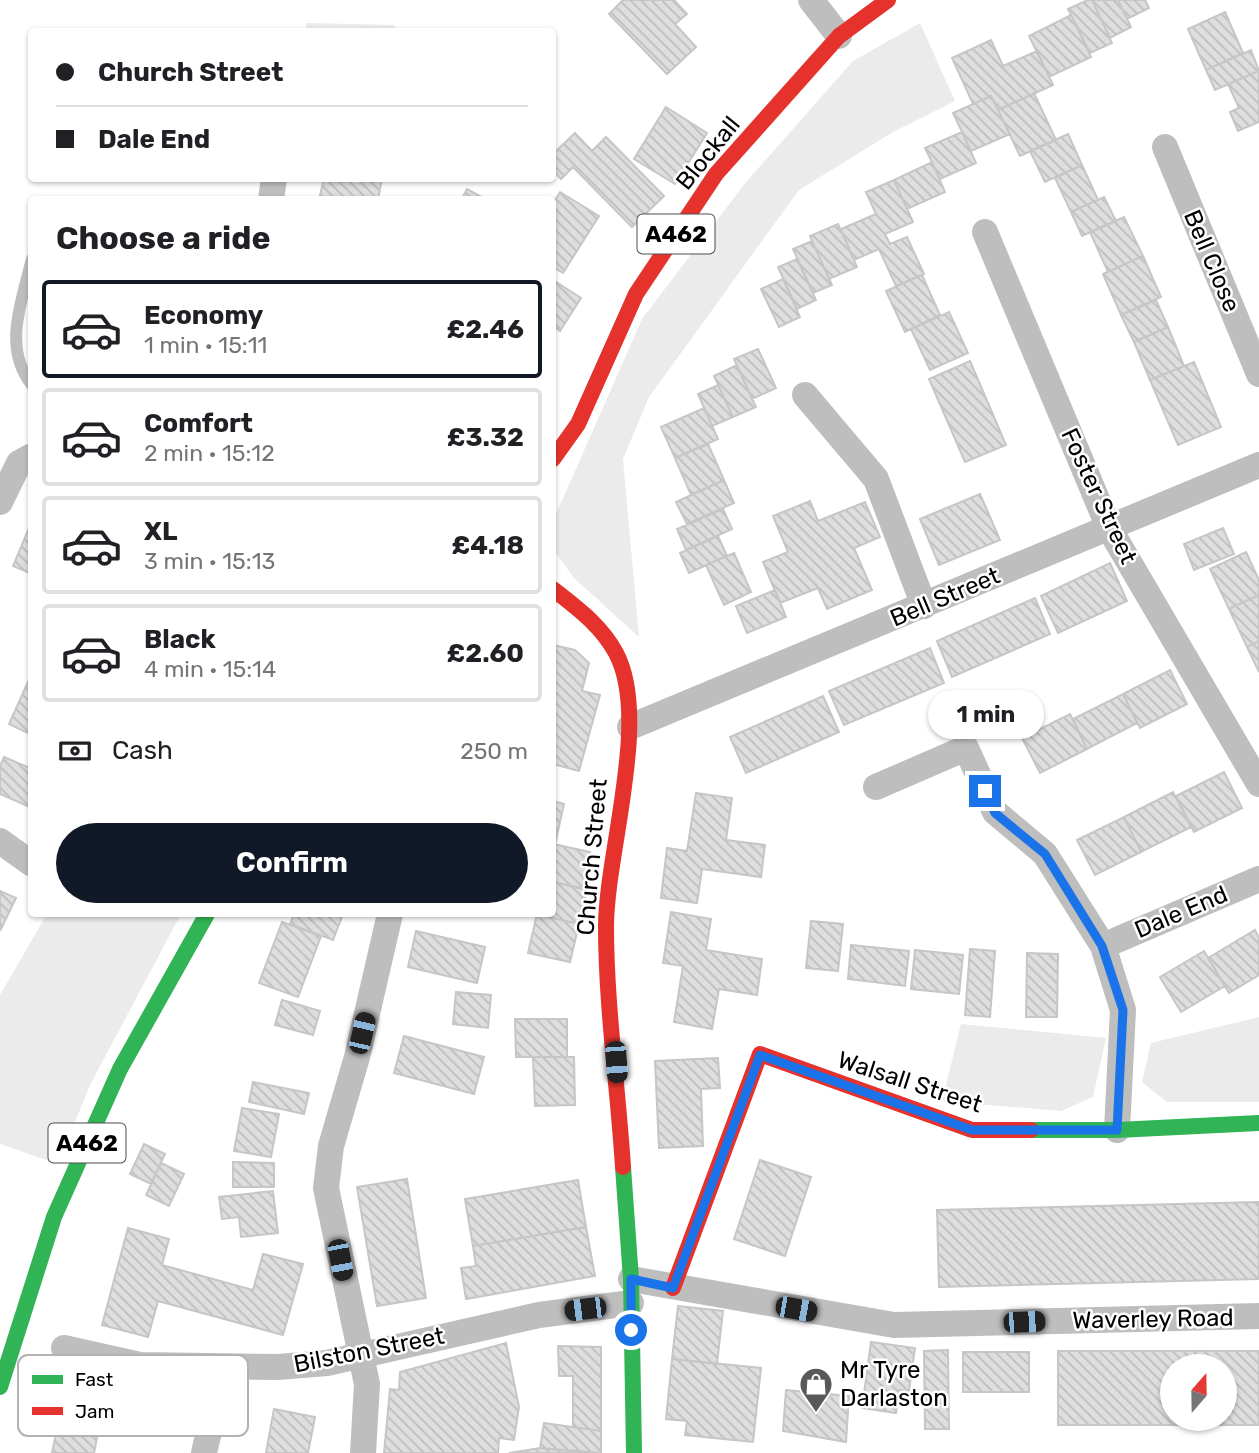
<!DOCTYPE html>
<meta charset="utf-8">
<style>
:root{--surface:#fff;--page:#f2f2f2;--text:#202124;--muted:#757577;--line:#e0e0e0;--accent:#111827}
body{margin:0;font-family:Rubik,sans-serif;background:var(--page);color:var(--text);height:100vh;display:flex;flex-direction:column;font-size:26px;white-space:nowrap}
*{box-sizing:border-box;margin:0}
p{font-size:23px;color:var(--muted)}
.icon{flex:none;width:38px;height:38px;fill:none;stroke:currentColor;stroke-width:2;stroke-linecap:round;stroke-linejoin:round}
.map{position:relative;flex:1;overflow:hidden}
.side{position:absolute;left:28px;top:196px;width:528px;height:721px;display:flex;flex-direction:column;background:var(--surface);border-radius:7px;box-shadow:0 2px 5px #0004}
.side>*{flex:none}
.hud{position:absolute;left:28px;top:28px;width:528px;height:154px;border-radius:7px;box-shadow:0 2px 5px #0004;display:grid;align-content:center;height:154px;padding:0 28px;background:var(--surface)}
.needle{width:46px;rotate:20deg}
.tools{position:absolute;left:1160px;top:1354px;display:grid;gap:14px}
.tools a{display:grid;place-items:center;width:77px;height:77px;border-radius:50%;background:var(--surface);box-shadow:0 2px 5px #0004;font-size:35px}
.end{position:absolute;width:32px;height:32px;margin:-16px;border:9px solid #1a73e8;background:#fff;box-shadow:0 0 0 4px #fff}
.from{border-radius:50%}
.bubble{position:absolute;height:49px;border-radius:24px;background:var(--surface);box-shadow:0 2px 5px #0004;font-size:23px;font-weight:700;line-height:49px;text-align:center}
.car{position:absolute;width:21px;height:42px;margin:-21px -10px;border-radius:9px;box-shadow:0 0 5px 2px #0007;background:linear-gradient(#222 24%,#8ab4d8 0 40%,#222 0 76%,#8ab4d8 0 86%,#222 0)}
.hud b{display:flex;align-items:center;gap:24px;height:66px;font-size:26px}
.hud b+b{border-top:2px solid var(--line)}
.hud i{width:18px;height:18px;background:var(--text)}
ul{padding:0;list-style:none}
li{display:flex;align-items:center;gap:21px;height:98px;margin:0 14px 10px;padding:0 14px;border:4px solid var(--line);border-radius:7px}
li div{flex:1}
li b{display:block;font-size:26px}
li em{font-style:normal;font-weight:700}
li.on{border-color:var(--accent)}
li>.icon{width:63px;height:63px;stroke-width:1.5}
h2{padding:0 28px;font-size:32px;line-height:84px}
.pay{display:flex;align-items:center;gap:18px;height:77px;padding:0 28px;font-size:26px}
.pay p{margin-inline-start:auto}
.cta{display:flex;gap:14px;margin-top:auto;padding:14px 28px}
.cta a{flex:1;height:80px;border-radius:42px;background:var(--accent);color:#fff;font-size:28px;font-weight:700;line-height:80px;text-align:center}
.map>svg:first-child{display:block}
.green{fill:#ebebeb}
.building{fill:url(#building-back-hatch);stroke:#c6c6c6;stroke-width:2;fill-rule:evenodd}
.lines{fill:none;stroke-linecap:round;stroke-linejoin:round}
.lane{stroke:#bebebe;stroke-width:12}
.street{stroke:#bebebe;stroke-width:26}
.fast{stroke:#30b455;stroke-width:16}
.jam{stroke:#e5322d;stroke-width:16}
.route{stroke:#1a73e8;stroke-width:9}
.labels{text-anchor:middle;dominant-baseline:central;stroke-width:5;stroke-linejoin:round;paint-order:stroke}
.shield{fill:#fff;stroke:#4c4c4c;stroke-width:2}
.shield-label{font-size:23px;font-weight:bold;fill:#000}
.street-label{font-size:24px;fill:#000;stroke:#fff}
.poi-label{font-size:24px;fill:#000;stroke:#fff;text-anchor:start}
.key{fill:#fff;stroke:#b2b2b2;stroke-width:2}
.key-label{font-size:19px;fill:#000}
</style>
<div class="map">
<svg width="1259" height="1453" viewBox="0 0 1259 1453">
<defs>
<pattern id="building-back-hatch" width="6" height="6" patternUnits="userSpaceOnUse" patternTransform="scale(1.75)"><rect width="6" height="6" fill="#dedede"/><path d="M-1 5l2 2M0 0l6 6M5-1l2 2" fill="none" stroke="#bdbdbd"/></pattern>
</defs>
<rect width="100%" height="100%" fill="#fff"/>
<path class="green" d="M306 23 395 25 394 31H306Z
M920 23 955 101 893 132 799 190 649 397 623 459 639 637 574 578 553 549V521L642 319 746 182 853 61Z
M47 914H181L90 1085 58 1164 0 1144V995Z
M1259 1017V1102H1167L1142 1082 1151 1043Z
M961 1024 1106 1038 1093 1097 1061 1111 942 1101Z"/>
<path class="building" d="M623 0H674L687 14 675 24 696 47 667 74 609 14Z
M1088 0H1092L1112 43 1090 53 1068 9Z
M1092 0H1118L1131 27 1110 38Z
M1118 0H1145L1149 8 1127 19Z
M1225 12 1243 53 1206 70 1188 29Z
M1071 15 1091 57 1049 77 1029 36Z
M991 40 1003 66 1037 51 1053 85 998 110 991 96 973 104 952 58Z
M1251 50 1259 71 1215 90 1206 70Z
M1259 71V122L1238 131 1230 112 1239 108 1228 84Z
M1034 93 1056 140 1020 156 998 110Z
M991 96 1010 134 971 151 953 113Z
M666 107 707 133 675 184 634 159Z
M962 132 976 163 940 179 925 148Z
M575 133 592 151 606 137 664 196 632 227 573 167 561 179 553 170V154Z
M1068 134 1082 165 1045 182 1030 151Z
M932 162 945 192 907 209 894 180Z
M1082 165 1098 200 1071 212 1055 178Z
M324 178H382L378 200H319Z
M894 180 913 222 885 234 890 244 907 237 924 274 896 286 879 249 854 260 841 229 876 214 866 192Z
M467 189 487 200H461Z
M560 192 599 216 563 273 553 267V203Z
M1104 197 1116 221 1082 236 1071 212Z
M1124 217 1143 256 1108 272 1090 232Z
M838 224 857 267 829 279 810 236Z
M812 241 832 285 813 293 793 249Z
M1143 256 1161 297 1121 315 1103 274Z
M797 259 816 300 797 309 778 267Z
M922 275 940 315 905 332 886 291Z
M783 279 800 317 779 327 761 289Z
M553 280 581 298 560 331 553 326Z
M1156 300 1168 327 1134 342 1121 315Z
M949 312 968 353 930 370 911 329Z
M1168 327 1184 366 1150 380 1134 342Z
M758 349 776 388 752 399 734 359Z
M970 361 1006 445 965 462 929 379Z
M1194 362 1221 427 1178 445 1150 380Z
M737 365 756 407 733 417 714 376Z
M718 385 733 417 712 426 698 394Z
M704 408 718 439 675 458 661 427Z
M708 444 724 480 691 495 675 458Z
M724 480 734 503 687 524 676 502Z
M980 494 1000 540 939 565 920 519Z
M810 501 818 521 865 502 880 537 854 548 872 590 827 609 818 588 780 603 763 562 788 552 773 516Z
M723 509 732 529 686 550 677 529Z
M29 528 32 529V574L13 566Z
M1223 528 1234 554 1194 570 1184 544Z
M718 536 727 556 689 573 680 553Z
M1246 552 1259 580V595L1229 609 1210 569Z
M734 553 751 592 724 605 706 565Z
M1110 563 1127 601 1058 633 1041 596Z
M775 590 786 617 747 633 736 606Z
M1259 595V641L1247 647 1229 609Z
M1035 598 1050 634 952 677 937 641Z
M1259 641V672L1247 647Z
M553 645 575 650 589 663 582 691 600 695 579 771 553 764Z
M930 648 944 683 844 725 829 691Z
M1170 670 1187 704 1140 728 1123 694Z
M32 673V735L9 724Z
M1123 694 1137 723 1087 749 1073 719Z
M823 696 839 732 746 773 730 737Z
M1070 714 1087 749 1040 773 1022 738Z
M4 757 32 769V808L0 794V766Z
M1224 772 1242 808 1194 832 1176 796Z
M1173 792 1191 827 1141 852 1124 817Z
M696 793 732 798 726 840 765 845 761 877 702 869 697 903 661 898 667 848 687 851Z
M553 801 564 804 555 844H553Z
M1124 817 1141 852 1095 875 1077 840Z
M553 844 590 852 582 888 553 882Z
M553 882 587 890 579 924 543 916 553 914Z
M0 891 16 898 0 931Z
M671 912 711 919 706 950 762 959 757 995 719 989 712 1029 674 1022 683 966 663 963Z
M294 914H343L333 940 290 924Z
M537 914 579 924 570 962 528 953Z
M811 921 843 924 838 971 806 968Z
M282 922 321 936 298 997 259 983Z
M1255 930 1259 938V975L1229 993 1208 958Z
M416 931 485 947 477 983 408 967Z
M851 945 909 951 905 986 848 979Z
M970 949 995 951 990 1017 965 1015Z
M915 950 963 955 959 994 911 989Z
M1204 951 1225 986 1181 1012 1160 977Z
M1027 953 1058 954 1057 1017H1026Z
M456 992 491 995 488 1028 453 1024Z
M282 1000 320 1011 313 1035 275 1025Z
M515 1019H567V1057H516Z
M404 1036 484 1057 474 1094 394 1073Z
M533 1057H574L575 1105 535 1106Z
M718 1058 720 1088 701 1089 703 1146 659 1148 655 1061Z
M253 1082 309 1093 304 1114 249 1102Z
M242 1108 279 1114 271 1157 234 1151Z
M144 1144 165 1154 151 1184 130 1174Z
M760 1160 811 1177 785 1256 734 1239Z
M233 1162 274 1163V1187H233Z
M161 1163 184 1174 169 1206 146 1195Z
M407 1179 426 1298 377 1306 357 1187Z
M578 1180 586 1227 473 1246 465 1199Z
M273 1191 278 1233 241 1237 239 1217 222 1219 219 1197Z
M1259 1202V1279L939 1287 937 1210Z
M586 1227 595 1276 466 1299 461 1268 476 1266 473 1246Z
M128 1228 169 1239 162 1265 253 1290 263 1254 303 1264 283 1335 158 1301 148 1337 102 1325Z
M678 1306 723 1311 717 1364 672 1359Z
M871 1342 915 1348 909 1391 899 1390 896 1413 862 1408Z
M506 1343 519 1407 514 1440 499 1438 498 1453H384L390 1389 399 1390 400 1372Z
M558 1346 601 1347V1431L573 1427V1376H559Z
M948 1350 949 1429H925L924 1351Z
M1058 1351H1259V1425H1058ZM1172 1367H1225V1419H1172Z
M963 1352H1029V1392H963Z
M672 1359 761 1368 753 1442 685 1435 687 1421 666 1419Z
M68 1375 108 1383 94 1453H52Z
M786 1390 849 1396 846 1442 783 1431Z
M274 1409 315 1417 308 1453H266Z
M544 1423 601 1431V1453L540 1448Z
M540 1448 589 1453H509Z"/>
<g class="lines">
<path class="lane" d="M32 259C22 300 2 348 32 385"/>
<path class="street" d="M811 0 839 36
M1165 147 1259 374
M271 200 274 178
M985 232 1109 528 1259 784
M805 395 876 479 924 606
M0 502 19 463 32 456
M630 727 1259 465
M876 787 966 748 995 812 1045 854 1103 946 1123 1010 1117 1130
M0 841 32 864
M1103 946 1259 879
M631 1279 894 1325 1259 1316
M64 1348 140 1365 278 1367 327 1363 539 1315 631 1303
M204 1453 224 1367
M363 1453 367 1384 326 1188 331 1146 357 1057 390 914"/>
<path class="fast" d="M1031 1130H1117L1259 1123
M623 1167 631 1279 634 1453
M0 1387 54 1217 120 1069 207 914"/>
<path class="jam" d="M553 459 578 424 636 294 716 174 839 36 888 0
M553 589C577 608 601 625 616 653 651 719 606 853 606 927 606 1004 618 1089 623 1167
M673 1288 760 1054 972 1130H1031"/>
</g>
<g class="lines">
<path class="route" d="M631 1330V1279L673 1288 760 1055 972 1130H1117L1123 1010 1102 946 1045 854 995 813 985 791"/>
</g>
<defs>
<symbol id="shop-pin" viewBox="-11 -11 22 30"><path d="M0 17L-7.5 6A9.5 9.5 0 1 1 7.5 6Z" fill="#595959" stroke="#fff"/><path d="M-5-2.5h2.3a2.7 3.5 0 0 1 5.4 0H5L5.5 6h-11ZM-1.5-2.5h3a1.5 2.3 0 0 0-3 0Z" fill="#fff"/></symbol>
</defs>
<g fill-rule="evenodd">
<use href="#shop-pin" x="797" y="1365" width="38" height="52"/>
</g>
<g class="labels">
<g class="shield">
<rect x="637.5" y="214.5" width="77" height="39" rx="5"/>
<rect x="48.5" y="1123.5" width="77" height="39" rx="5"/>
</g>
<g class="shield-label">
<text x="676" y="234">A462</text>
<text x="87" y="1143">A462</text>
</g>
<g class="street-label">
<text transform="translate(708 153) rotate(-51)">Blockall</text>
<text transform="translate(1212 261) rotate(67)">Bell Close</text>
<text transform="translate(1099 496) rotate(65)">Foster Street</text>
<text transform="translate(945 597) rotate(-23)">Bell Street</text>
<text transform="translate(592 857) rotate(-85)">Church Street</text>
<text transform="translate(1181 912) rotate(-23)">Dale End</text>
<text transform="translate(910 1082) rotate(18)">Walsall Street</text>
<text transform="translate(1153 1319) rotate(-1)">Waverley Road</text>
<text transform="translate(369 1350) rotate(-11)">Bilston Street</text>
</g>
<g class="poi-label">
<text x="840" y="1370">Mr Tyre<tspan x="840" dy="28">Darlaston</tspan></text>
</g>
</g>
<rect x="18" y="1355" width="230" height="81" rx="10" class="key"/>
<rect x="32" y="1375" width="31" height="9" fill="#30b455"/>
<rect x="32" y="1407" width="31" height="8" fill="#e5322d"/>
<g class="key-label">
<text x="75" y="1386">Fast</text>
<text x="75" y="1418">Jam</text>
</g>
</svg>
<div class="tools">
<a><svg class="needle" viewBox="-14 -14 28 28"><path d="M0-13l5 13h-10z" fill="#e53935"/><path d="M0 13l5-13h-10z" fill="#757577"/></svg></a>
</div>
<i class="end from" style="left:631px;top:1330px"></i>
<i class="end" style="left:985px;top:791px"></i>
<div class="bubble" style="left:928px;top:690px;width:116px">1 min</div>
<i class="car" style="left:362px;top:1033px;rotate:13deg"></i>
<i class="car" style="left:616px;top:1062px;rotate:176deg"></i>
<i class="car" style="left:340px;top:1260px;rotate:169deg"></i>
<i class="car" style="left:585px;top:1309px;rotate:263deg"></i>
<i class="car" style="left:796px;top:1309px;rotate:100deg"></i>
<i class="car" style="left:1024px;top:1322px;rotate:88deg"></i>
<div class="hud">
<b><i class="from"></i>Church Street</b>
<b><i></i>Dale End</b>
</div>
<section class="side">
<h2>Choose a ride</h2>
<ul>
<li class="on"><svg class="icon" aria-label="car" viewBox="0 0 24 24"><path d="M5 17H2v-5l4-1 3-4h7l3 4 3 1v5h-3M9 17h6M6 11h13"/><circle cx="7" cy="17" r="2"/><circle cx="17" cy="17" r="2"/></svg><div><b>Economy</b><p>1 min · 15:11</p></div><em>£2.46</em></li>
<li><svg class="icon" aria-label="car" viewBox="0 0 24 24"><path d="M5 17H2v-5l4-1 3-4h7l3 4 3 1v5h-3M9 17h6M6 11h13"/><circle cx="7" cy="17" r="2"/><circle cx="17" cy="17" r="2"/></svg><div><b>Comfort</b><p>2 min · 15:12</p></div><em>£3.32</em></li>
<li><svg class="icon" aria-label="car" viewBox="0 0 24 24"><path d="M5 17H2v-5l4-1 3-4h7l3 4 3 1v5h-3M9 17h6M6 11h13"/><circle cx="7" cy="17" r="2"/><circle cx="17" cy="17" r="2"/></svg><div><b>XL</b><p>3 min · 15:13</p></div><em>£4.18</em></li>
<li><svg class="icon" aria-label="car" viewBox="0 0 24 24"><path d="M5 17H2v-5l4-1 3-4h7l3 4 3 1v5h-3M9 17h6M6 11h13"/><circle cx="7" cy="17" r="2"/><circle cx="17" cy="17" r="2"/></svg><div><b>Black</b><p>4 min · 15:14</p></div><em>£2.60</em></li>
</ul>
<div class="pay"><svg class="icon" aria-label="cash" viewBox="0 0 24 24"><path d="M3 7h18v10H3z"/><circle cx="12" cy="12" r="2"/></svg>Cash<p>250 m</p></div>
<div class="cta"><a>Confirm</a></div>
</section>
</div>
